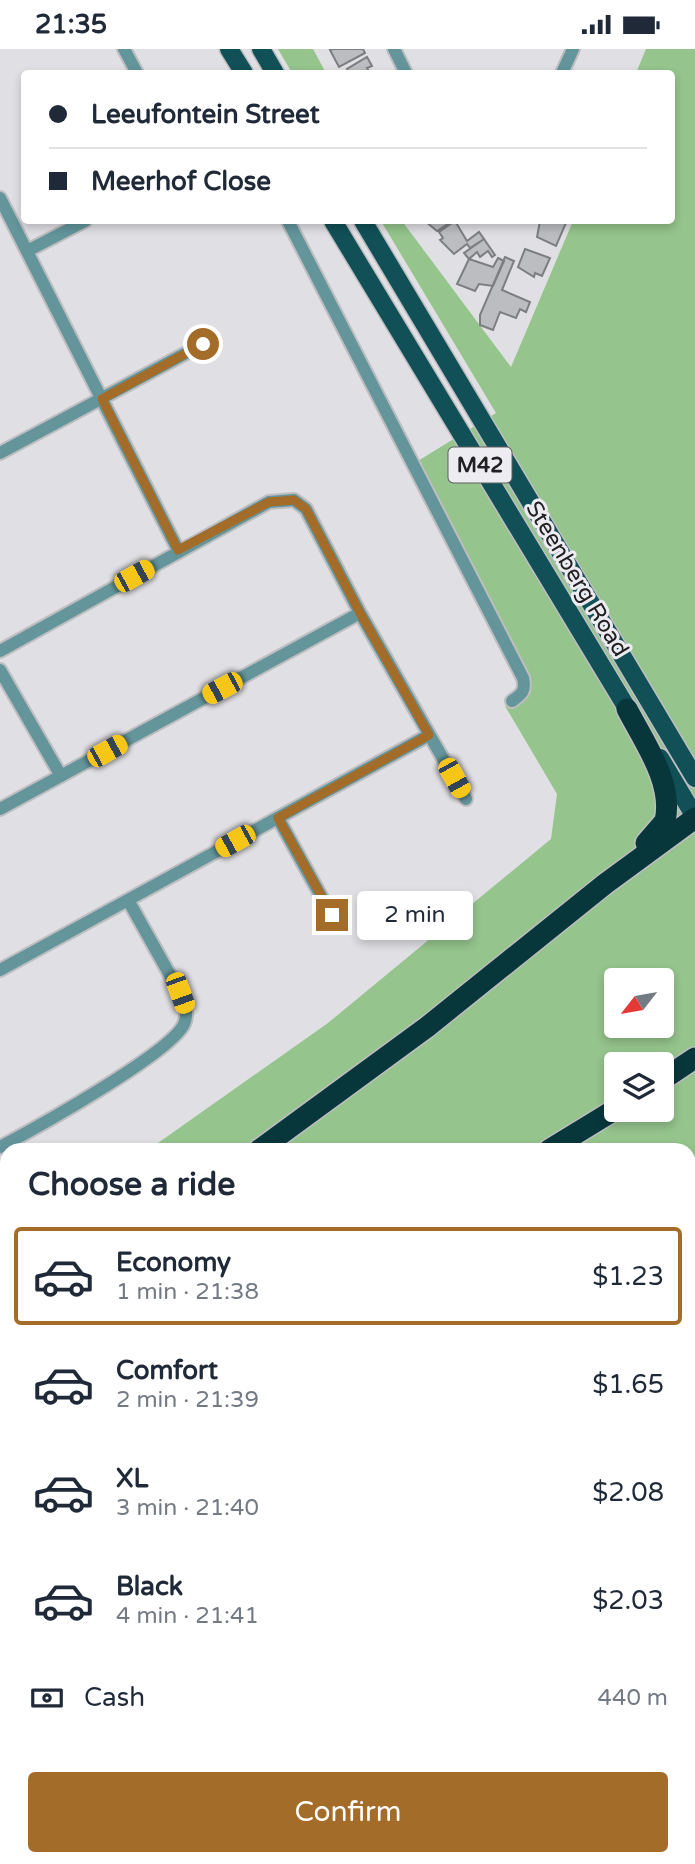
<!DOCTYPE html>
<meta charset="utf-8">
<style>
:root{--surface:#fff;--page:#f2f2f3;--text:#1f2937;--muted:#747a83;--line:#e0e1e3;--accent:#a46c29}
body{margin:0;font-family:"Varela Round",sans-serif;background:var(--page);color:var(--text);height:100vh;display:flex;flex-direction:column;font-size:26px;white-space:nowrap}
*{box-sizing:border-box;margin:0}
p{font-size:23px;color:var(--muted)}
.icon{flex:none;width:38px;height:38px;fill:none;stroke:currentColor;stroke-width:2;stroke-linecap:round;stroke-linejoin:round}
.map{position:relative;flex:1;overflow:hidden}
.panel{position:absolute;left:0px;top:1094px;width:696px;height:723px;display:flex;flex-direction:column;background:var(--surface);border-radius:21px 21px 0 0;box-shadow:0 4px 10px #0003}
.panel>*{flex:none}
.banner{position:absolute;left:21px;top:21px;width:654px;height:154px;border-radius:7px;box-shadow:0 4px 10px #0003;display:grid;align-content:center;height:154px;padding:0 28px;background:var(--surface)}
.needle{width:46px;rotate:239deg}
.tools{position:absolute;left:604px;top:919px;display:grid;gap:14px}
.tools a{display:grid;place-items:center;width:70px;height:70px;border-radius:7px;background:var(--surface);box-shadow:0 4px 10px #0003;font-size:35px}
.end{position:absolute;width:32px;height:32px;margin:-16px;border:9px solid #a46c29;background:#fff;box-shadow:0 0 0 4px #fff}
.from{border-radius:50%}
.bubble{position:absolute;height:49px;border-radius:7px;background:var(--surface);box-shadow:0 4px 10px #0003;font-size:23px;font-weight:600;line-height:49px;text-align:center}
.car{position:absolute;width:21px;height:42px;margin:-21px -10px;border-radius:9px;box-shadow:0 0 5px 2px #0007;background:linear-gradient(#f5c518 24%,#345 0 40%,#f5c518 0 76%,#345 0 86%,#f5c518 0)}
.banner b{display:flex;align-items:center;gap:24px;height:66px;font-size:26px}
.banner b+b{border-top:2px solid var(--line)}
.banner i{width:18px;height:18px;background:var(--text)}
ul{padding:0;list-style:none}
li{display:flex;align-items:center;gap:21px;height:98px;margin:0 14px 10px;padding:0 14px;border:4px solid transparent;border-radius:7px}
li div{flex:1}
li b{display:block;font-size:26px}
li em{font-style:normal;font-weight:600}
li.on{border-color:var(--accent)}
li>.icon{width:63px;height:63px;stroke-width:1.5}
h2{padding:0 28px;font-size:32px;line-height:84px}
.pay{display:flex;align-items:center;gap:18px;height:77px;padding:0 28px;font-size:26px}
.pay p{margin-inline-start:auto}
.action{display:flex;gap:14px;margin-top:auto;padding:14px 28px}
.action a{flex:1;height:80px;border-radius:7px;background:var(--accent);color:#fff;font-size:28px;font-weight:600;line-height:80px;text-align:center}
.status{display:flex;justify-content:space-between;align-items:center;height:49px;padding:0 35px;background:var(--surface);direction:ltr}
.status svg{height:19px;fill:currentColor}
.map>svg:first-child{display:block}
.built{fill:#d4d4e0}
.green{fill:#95c48c;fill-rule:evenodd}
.building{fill:#bcbdc1;stroke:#7d7e81;stroke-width:2}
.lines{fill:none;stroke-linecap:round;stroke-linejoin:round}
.street-casing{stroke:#bebec1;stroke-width:16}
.primary-casing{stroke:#bebec1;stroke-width:21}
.highway-casing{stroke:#bebec1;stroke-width:24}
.street{stroke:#63959b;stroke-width:12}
.primary{stroke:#115057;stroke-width:18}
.highway{stroke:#08373b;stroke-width:21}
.route{stroke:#a46c29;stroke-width:9}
.labels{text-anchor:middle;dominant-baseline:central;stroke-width:6;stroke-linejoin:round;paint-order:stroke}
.shield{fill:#ededf1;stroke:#5e5e61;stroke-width:2}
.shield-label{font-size:21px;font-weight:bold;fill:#212123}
.street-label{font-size:23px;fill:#212123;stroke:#ededf1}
</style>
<div class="status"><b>21:35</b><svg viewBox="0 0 49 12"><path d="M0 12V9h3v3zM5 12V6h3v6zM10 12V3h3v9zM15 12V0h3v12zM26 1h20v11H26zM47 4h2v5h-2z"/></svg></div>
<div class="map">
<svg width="695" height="1815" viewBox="0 0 695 1815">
<rect width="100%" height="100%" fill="#e0e0e4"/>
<path class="built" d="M695 1196V1298L690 1291V1197Z
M695 1619V1815H578V1810H690V1632Z"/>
<path class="green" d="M278 0H313L326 24H292Z
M646 0H695V1196L690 1198V1101H148L328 974 551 790 557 745 505 657 522 645 525 638 413 415 496 364 381 172H402L511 318 573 172H672V24H636ZM616 931H662V976H616ZM616 1015H662V1060H616Z
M7 1181V1396L0 1398V1185Z"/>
<path class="building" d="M333 0H363L365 4 339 18 330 1Z
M367 8 372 17 367 19 370 24H349L347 20Z
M425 172H452L437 182Z
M455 172 467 192 479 183 484 190 470 199 467 195 454 205 440 191 443 189 439 183Z
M540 172 566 174 556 197 537 188Z
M484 190 495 206 492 208 488 202 480 208 477 203 469 210 464 204Z
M525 200 550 209 542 227 535 224 534 228 518 218Z
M505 208 514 212 502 241 530 253 526 263 520 260 516 269 500 263 493 281 480 276V266Z
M498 209 504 212 493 237 479 235 475 242 457 235 469 210 493 218Z
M695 1652V1703L690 1706V1665Z"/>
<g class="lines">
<defs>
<path id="street" d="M124 0 137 24
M394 0 406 24
M562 24 573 0
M0 149 178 501
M288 172 523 629C526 642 522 645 512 652
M27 202 85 172
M0 404 203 295
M0 602 269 453 294 451 306 460 360 564 466 750
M0 621 61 727
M0 760 360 564
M278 769 332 867
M0 921 429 686
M0 1098C34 1080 171 1004 184 975 189 964 184 954 180 944L128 851
M690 1427 695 1431
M217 1810 219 1815
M420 1810 424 1815
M565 1815 566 1810"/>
<path id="primary" d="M229 0 244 24
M261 0 275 24
M333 172 633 669
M363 172 695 729
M660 709 695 768"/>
<path id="highway" d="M627 660C644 693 674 734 665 772L646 794
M662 1031 695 1009
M259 1101 427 978 605 835 695 769
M549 1101 616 1060
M690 1158 695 1157
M0 1253 7 1249
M0 1325 7 1323
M0 1355 7 1352"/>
</defs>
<use href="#street" class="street-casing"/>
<use href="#primary" class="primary-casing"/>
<use href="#highway" class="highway-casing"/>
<use href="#street" class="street"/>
<use href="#primary" class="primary"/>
<use href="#highway" class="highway"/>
</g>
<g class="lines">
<path class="route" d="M203 295 102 350 178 501 269 453 294 451 306 460 360 564 429 686 278 769 332 866"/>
</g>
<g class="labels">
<rect class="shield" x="448.5" y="398.5" width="63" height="35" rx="5"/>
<g class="shield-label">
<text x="480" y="416">M42</text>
</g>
<g class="street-label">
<text transform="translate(577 530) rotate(59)">Steenberg Road</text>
</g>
</g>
</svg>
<div class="tools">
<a><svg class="needle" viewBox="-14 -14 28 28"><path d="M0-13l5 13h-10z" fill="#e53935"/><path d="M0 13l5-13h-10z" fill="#747a83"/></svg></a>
<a><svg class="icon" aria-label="layers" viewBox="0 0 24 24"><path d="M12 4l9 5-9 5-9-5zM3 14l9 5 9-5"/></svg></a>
</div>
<i class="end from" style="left:203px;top:295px"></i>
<i class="end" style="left:332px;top:866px"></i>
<div class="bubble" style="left:357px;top:842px;width:116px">2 min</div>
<i class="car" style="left:134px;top:527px;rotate:61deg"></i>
<i class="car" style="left:222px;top:639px;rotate:242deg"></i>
<i class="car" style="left:107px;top:702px;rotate:61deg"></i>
<i class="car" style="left:454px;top:729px;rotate:151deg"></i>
<i class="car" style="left:235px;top:792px;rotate:241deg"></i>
<i class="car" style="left:180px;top:944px;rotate:160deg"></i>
<div class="banner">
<b><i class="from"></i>Leeufontein Street</b>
<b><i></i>Meerhof Close</b>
</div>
<section class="panel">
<h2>Choose a ride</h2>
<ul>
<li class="on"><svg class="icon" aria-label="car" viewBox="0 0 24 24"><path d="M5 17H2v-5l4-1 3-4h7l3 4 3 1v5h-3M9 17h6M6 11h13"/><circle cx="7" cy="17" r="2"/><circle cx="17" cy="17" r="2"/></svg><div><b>Economy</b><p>1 min · 21:38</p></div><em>$1.23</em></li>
<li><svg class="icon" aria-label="car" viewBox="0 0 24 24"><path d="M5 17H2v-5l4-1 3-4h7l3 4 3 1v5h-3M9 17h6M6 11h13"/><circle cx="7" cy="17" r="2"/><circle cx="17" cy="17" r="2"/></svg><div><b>Comfort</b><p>2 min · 21:39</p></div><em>$1.65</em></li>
<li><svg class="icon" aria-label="car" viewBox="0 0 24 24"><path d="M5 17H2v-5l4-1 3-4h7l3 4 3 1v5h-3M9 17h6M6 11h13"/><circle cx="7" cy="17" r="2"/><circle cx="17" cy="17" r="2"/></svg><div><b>XL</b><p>3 min · 21:40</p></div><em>$2.08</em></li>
<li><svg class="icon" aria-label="car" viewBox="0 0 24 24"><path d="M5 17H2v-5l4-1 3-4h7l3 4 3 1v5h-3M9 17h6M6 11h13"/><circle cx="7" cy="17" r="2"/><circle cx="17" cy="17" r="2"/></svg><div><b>Black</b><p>4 min · 21:41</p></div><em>$2.03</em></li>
</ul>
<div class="pay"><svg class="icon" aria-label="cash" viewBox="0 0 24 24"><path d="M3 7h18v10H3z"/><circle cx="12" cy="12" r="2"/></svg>Cash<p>440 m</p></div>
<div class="action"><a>Confirm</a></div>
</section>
</div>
